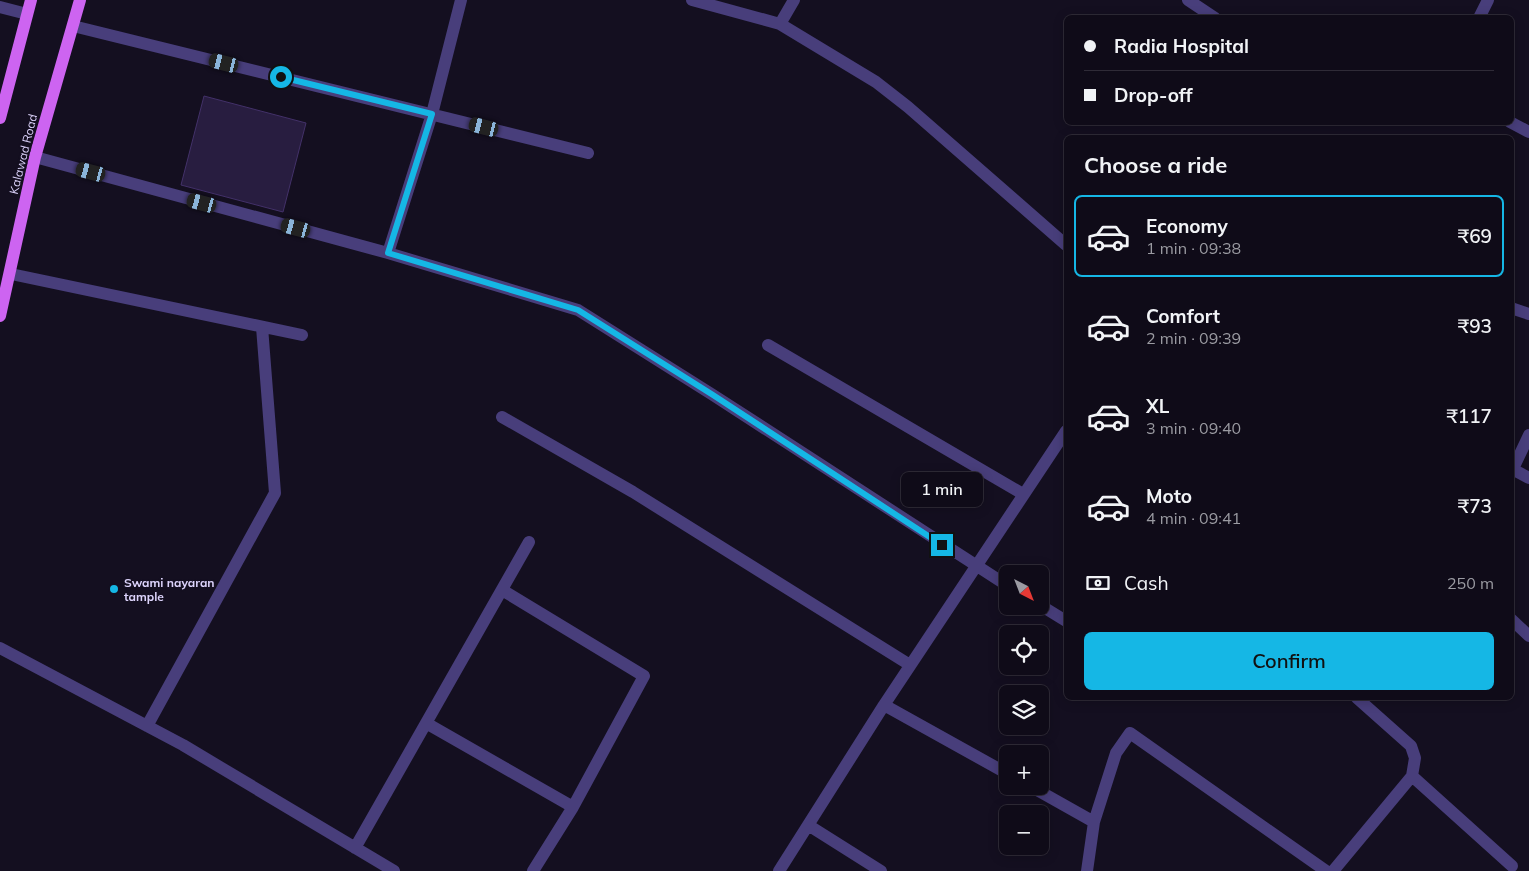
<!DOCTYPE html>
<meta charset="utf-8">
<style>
:root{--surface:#0f0b18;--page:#1d1925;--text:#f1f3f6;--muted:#9b9ba2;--line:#2f2b37;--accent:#15b7e5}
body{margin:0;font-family:Mulish,sans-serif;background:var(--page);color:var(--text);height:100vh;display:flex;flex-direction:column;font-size:19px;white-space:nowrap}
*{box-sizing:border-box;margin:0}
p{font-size:16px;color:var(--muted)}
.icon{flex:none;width:28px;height:28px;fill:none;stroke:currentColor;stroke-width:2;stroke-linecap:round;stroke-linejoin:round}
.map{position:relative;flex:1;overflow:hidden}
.drawer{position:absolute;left:1064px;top:135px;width:450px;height:565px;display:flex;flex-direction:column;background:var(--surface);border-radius:8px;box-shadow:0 2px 12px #0003,0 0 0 1px var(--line)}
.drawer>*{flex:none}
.top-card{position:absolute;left:1064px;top:15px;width:450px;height:110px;border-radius:8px;box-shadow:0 2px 12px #0003,0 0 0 1px var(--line);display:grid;align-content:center;height:110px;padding:0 20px;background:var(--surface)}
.needle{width:32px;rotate:138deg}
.buttons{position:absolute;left:999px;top:565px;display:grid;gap:10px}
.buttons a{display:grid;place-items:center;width:50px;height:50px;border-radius:8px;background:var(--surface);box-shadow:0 2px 12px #0003,0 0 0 1px var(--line);font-size:25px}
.end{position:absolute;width:22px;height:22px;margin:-11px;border:6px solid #15b7e5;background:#111;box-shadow:0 0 0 2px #111}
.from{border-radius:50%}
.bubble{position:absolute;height:35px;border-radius:8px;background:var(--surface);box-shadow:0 2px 12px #0003,0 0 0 1px var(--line);font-size:16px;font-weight:600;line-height:35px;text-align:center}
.car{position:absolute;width:15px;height:30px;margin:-15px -8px;border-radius:6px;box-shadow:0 0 4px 1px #0007;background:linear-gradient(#222 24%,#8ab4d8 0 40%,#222 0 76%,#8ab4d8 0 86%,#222 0)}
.top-card b{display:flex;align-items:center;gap:18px;height:48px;font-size:19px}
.top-card b+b{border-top:1px solid var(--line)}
.top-card i{width:12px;height:12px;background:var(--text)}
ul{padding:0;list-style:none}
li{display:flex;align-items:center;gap:15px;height:82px;margin:0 10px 8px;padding:0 10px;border:2px solid transparent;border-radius:8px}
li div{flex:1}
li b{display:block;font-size:19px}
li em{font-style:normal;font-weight:600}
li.current{border-color:var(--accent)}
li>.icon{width:45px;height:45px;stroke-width:1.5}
h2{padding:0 20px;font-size:22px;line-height:60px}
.pay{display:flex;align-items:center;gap:12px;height:55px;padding:0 20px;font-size:19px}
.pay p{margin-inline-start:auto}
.button{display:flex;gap:10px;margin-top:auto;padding:10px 20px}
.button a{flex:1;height:58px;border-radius:8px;background:var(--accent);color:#111;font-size:20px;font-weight:600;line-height:58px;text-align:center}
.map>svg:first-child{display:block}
.building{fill:#281d40;stroke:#433169}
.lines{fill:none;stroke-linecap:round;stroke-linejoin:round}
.minor{stroke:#483e7b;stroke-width:12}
.major{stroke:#cd64f1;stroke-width:12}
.route{stroke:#15b7e5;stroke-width:6}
.poi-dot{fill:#15b7e5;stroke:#140f20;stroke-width:2}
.labels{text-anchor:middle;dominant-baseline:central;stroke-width:4;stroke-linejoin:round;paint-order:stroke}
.street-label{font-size:12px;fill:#dcd3fb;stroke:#140f20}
.poi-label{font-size:12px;font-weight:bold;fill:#dcd3fb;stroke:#140f20;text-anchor:start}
</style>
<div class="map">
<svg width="1529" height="871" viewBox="0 0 1529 871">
<rect width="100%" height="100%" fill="#140f20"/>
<path class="building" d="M204 96 306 123 283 212 181 185Z"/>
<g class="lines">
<path class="minor" d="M692 0 780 24 876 82 908 107 1066 245
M1188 0 1215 18
M0 7 27 14
M1479 18 1488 0
M780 24 794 0
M73 26 588 153
M1510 122 1529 132
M35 157 388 253 578 310 713 395 1008 586
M388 253 432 114 461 0
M11 274 302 335
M1511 308 1529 314
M768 345 1023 494
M502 417 633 492 910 665
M1514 470 1529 478
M1511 473 1529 435
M502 590 644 676 573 807 533 871
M1040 605 1066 621
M1511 619 1529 636
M0 648 183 745 394 871
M884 705 1066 431
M426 723 573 807
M147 726 275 493 262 327
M1412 776 1512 866
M1030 786 1094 822 1087 871
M1094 822 1116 753 1130 733 1326 871
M808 825 881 871
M355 848 529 542
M779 871 884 705 1008 774
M1333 871 1412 776 1415 758 1411 746 1357 698"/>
<path class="major" d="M0 118 31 0
M0 316 35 157 80 0"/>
</g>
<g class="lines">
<path class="route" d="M281 77 432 114 388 253 578 310 713 395 942 545"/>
</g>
<circle class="poi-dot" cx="114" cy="589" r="5"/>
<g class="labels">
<g class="street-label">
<text transform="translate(23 154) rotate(-76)">Kalawad Road</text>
</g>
<g class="poi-label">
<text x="124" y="582">Swami nayaran<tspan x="124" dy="14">tample</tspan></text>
</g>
</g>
</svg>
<div class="buttons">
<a><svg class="needle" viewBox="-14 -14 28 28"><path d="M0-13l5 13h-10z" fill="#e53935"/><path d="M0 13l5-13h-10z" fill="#9b9ba2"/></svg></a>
<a><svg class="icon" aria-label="locate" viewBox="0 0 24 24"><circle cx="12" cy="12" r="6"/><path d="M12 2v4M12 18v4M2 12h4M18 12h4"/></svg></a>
<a><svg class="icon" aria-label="layers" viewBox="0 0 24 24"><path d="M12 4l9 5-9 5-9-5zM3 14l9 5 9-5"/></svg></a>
<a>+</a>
<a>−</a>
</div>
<i class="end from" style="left:281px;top:77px"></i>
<i class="end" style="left:942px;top:545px"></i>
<div class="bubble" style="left:901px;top:472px;width:82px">1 min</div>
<i class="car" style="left:224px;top:63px;rotate:284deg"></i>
<i class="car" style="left:484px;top:127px;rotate:284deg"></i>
<i class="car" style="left:91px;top:172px;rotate:285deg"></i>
<i class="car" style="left:202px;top:203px;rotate:285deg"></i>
<i class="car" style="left:296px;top:228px;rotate:285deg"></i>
<div class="top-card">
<b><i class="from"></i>Radia Hospital</b>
<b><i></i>Drop-off</b>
</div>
<section class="drawer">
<h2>Choose a ride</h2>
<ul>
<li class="current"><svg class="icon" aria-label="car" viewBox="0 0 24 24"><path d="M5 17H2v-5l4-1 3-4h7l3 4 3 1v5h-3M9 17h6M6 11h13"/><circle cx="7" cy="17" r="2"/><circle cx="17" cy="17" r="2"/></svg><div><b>Economy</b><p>1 min · 09:38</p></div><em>₹69</em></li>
<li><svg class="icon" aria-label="car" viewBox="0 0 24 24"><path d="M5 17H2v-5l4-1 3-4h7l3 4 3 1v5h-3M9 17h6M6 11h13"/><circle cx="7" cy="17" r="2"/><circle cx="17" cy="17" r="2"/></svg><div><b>Comfort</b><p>2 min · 09:39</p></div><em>₹93</em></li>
<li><svg class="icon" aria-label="car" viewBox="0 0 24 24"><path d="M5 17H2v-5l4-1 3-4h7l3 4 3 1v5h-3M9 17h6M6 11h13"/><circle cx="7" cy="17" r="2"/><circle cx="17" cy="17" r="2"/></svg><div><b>XL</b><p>3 min · 09:40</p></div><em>₹117</em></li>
<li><svg class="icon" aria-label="car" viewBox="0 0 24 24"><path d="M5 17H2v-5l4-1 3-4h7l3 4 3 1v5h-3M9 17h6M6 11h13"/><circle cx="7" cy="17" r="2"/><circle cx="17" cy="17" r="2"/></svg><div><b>Moto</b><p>4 min · 09:41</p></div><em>₹73</em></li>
</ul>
<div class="pay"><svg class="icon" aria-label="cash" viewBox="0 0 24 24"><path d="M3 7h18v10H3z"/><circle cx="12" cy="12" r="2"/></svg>Cash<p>250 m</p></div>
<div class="button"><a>Confirm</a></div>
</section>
</div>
